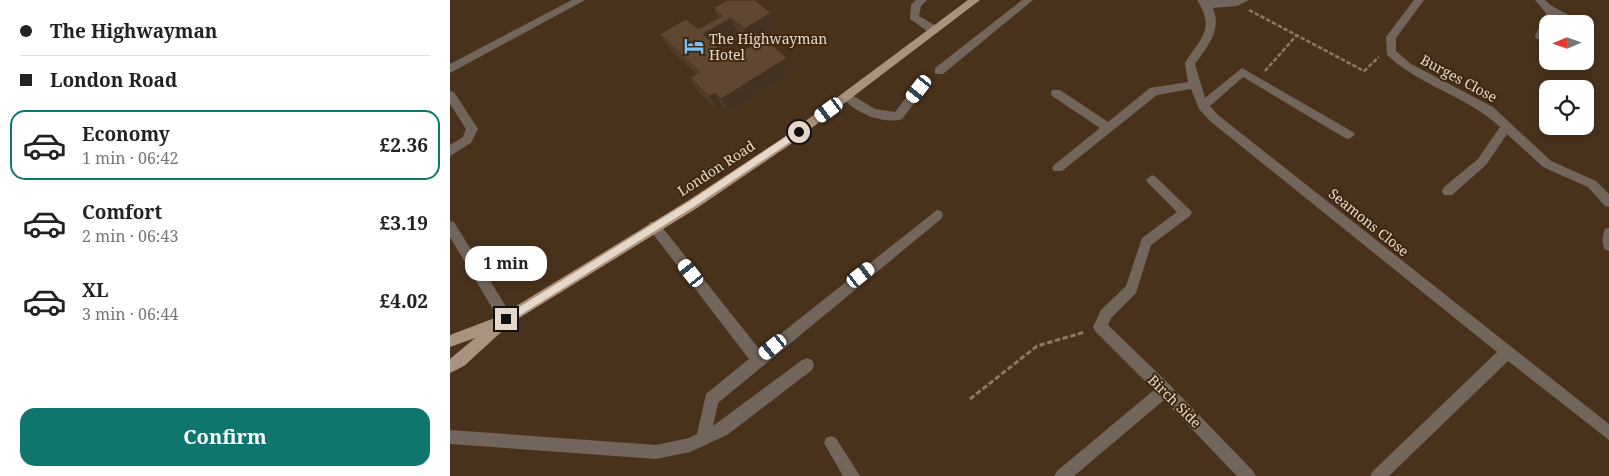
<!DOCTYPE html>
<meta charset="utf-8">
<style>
:root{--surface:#fff;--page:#f2f2f2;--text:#222;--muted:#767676;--line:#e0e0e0;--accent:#0f766e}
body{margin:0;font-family:"Noto Serif",serif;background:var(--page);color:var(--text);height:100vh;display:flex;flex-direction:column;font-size:19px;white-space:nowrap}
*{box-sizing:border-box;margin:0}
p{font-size:16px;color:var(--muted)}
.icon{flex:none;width:28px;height:28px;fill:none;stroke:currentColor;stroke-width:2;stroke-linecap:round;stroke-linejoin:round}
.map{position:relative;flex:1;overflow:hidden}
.panel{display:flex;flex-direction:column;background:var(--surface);width:450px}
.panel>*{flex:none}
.banner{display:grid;align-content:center;height:110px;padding:0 20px;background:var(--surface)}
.needle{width:32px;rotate:268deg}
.tools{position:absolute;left:1089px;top:15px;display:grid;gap:10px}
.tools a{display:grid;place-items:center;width:55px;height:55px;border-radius:10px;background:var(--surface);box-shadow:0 2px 8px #0003;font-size:25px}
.end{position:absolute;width:22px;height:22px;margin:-11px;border:6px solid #e5d7c9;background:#111;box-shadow:0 0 0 2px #111}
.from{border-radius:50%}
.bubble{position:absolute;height:35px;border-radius:15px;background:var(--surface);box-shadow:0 2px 8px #0003;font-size:16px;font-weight:700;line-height:35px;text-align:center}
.car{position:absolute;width:15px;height:30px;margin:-15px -8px;border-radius:6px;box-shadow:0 0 4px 1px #0007;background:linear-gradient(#fff 24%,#345 0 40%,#fff 0 76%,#345 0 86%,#fff 0)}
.banner b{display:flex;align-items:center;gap:18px;height:48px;font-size:19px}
.banner b+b{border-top:1px solid var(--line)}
.banner i{width:12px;height:12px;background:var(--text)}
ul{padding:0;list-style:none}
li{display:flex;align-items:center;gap:15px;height:70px;margin:0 10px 8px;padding:0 10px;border:2px solid transparent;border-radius:15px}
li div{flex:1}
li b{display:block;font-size:19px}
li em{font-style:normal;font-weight:700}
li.on{border-color:var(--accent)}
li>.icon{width:45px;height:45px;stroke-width:1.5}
.action{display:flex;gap:10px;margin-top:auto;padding:10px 20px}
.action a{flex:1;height:58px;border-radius:15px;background:var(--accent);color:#fff;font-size:20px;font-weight:700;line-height:58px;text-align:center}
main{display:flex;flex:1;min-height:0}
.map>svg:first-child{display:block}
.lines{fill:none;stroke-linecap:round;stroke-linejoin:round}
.path-far1{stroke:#8b7865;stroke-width:2.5;stroke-dasharray:4.5 2;stroke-linecap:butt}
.path{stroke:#8b7865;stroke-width:3;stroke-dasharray:5.5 2.5;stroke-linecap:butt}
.minor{fill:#72665c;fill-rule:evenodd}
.major{fill:#aa937e;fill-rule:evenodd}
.wall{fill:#533d2a}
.shaded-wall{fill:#433222}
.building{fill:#604731;stroke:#433222}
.route{fill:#e5d7c9}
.labels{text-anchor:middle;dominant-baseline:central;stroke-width:4;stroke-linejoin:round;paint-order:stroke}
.poi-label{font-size:14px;fill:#e5d7c9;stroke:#3e2812;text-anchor:start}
.street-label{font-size:14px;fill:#e5d7c9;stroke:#3e2812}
</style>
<main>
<section class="panel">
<div class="banner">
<b><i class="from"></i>The Highwayman</b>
<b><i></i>London Road</b>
</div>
<ul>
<li class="on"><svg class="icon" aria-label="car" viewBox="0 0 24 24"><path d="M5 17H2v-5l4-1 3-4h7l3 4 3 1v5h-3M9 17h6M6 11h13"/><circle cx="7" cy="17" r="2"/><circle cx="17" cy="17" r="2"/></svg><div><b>Economy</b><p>1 min · 06:42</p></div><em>£2.36</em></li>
<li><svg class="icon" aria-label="car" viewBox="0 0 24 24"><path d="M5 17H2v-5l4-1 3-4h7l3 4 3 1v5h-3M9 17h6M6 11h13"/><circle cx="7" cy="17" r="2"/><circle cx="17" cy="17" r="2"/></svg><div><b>Comfort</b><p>2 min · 06:43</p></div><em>£3.19</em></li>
<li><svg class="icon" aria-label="car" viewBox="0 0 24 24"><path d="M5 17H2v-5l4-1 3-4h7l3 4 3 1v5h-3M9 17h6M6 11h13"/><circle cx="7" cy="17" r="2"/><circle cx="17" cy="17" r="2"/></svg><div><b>XL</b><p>3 min · 06:44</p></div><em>£4.02</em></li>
</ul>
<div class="action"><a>Confirm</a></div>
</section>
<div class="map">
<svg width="1159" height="476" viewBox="0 0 1159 476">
<rect width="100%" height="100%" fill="#49321c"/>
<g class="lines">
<path class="path-far1" d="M799 10 914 71 929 57
M815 71 846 36"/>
<path class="path" d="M520 399 587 346 635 332"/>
<path class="minor" d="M122 0H135L0 73V64Z
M466 0H477L471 6 469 16 488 27V33H480L460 19 461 5Z
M572 0H583L493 74H485V68Z
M747 0H799L787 6 763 8C772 30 758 46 745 64L755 98 792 68 903 132 905 135 899 139 895 138 793 77 760 106 768 115 1159 424V440L1058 361 939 476H920L923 471 1047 352 760 121 749 109 741 89 707 95 612 171H604L602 168 604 165 650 128 602 96 601 93 602 90H610L658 122 700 88 738 82 735 63C750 38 766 30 747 0Z
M964 0H974L946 38V51L961 64 1043 107 1101 161 1146 181 1159 194V207L1155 206 1138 187 1093 167 1057 134 1036 165 1002 195H994L992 191 994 187 1028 159 1050 127C1017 96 970 86 937 55L936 37Z
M1085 0H1095C1105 11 1121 13 1131 24H1118L1105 15 1101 24H1098V31L1094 39H1086L1085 36 1096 13Z
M1135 30C1145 35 1144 50 1143 60L1138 64 1133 61Z
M469 85 473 86 474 89 473 92 452 119C433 125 402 112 392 96L397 92 425 109 445 112 465 86Z
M0 91 4 92 28 129 21 143 0 156V145L13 137 16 129 0 104Z
M702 175 706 177 742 212 740 216 701 245 686 293 661 318 658 325 720 385 803 471 806 476H787L714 400 624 476H604L607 471 704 390 645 331 643 327 651 310 676 286 692 238 727 212 698 183 696 180Z
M487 210 491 211 493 215 491 219 268 403 263 426 352 360 357 358 362 360 364 365 362 370 277 435 240 452 206 459 0 444V430L206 445 239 438 247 434 256 394 299 359 200 230 198 226 200 222H208L310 350Z
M0 221 4 222 61 315 63 319 61 323 56 325 51 323 0 237Z
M1159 228V251L1155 250C1152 244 1152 235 1155 229Z
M381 436 386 438 410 476H393L374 443 376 438Z"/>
<path class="major" d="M518 0H530L338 146 247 208 61 323 14 366 0 373V359L25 338 0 347V335L50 316 239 200 330 140Z"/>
</g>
<path class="wall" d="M263 8 321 13 328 27 301 43 288 32 265 45 280 59 337 58 343 72 280 113 273 106 267 110 248 91 240 78 246 74 219 48 210 34 248 29 268 18Z"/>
<path class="shaded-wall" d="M321 13 328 27 301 43 294 29Z
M281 18 288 32 261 48 253 34Z
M337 58 343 72 280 113 271 99Z
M265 93 273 106 267 110 259 96Z"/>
<path class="building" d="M278 0H305L321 13 294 29 281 18 253 34 280 59 314 38 337 58 271 99 265 93 259 96 240 78 249 72 210 34 236 19 248 29 272 16 263 8Z"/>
<path class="route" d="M346 130H352V134L245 206 59 322H53V317L240 201Z"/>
<defs>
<symbol id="hotel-bare" viewBox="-9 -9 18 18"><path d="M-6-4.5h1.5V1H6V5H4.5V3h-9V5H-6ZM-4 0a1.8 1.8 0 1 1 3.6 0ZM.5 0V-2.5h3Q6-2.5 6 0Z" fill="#79bff8" stroke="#3e2812" stroke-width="2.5" paint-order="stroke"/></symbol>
</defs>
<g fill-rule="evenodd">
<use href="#hotel-bare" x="230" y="32" width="28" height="28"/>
</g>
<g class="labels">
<g class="poi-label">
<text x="259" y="38">The Highwayman<tspan x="259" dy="16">Hotel</tspan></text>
</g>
<g class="street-label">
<text transform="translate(1009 78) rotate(28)">Burges Close</text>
<text transform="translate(266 168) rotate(-33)">London Road</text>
<text transform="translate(919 222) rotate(39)">Seamons Close</text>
<text transform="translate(725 401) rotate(45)">Birch Side</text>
</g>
</g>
</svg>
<div class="tools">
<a><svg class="needle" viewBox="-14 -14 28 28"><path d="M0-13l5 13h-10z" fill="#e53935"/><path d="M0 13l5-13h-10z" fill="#767676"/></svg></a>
<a><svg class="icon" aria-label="locate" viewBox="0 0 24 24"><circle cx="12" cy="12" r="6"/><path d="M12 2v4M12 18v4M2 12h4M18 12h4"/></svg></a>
</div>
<i class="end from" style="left:349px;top:132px"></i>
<i class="end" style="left:56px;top:319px"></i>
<div class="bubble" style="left:15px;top:246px;width:82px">1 min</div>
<i class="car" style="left:469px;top:89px;rotate:218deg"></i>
<i class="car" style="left:379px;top:110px;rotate:234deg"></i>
<i class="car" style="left:241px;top:273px;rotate:322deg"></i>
<i class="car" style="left:411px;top:275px;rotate:52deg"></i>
<i class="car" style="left:323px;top:347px;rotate:231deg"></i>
</div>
</main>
